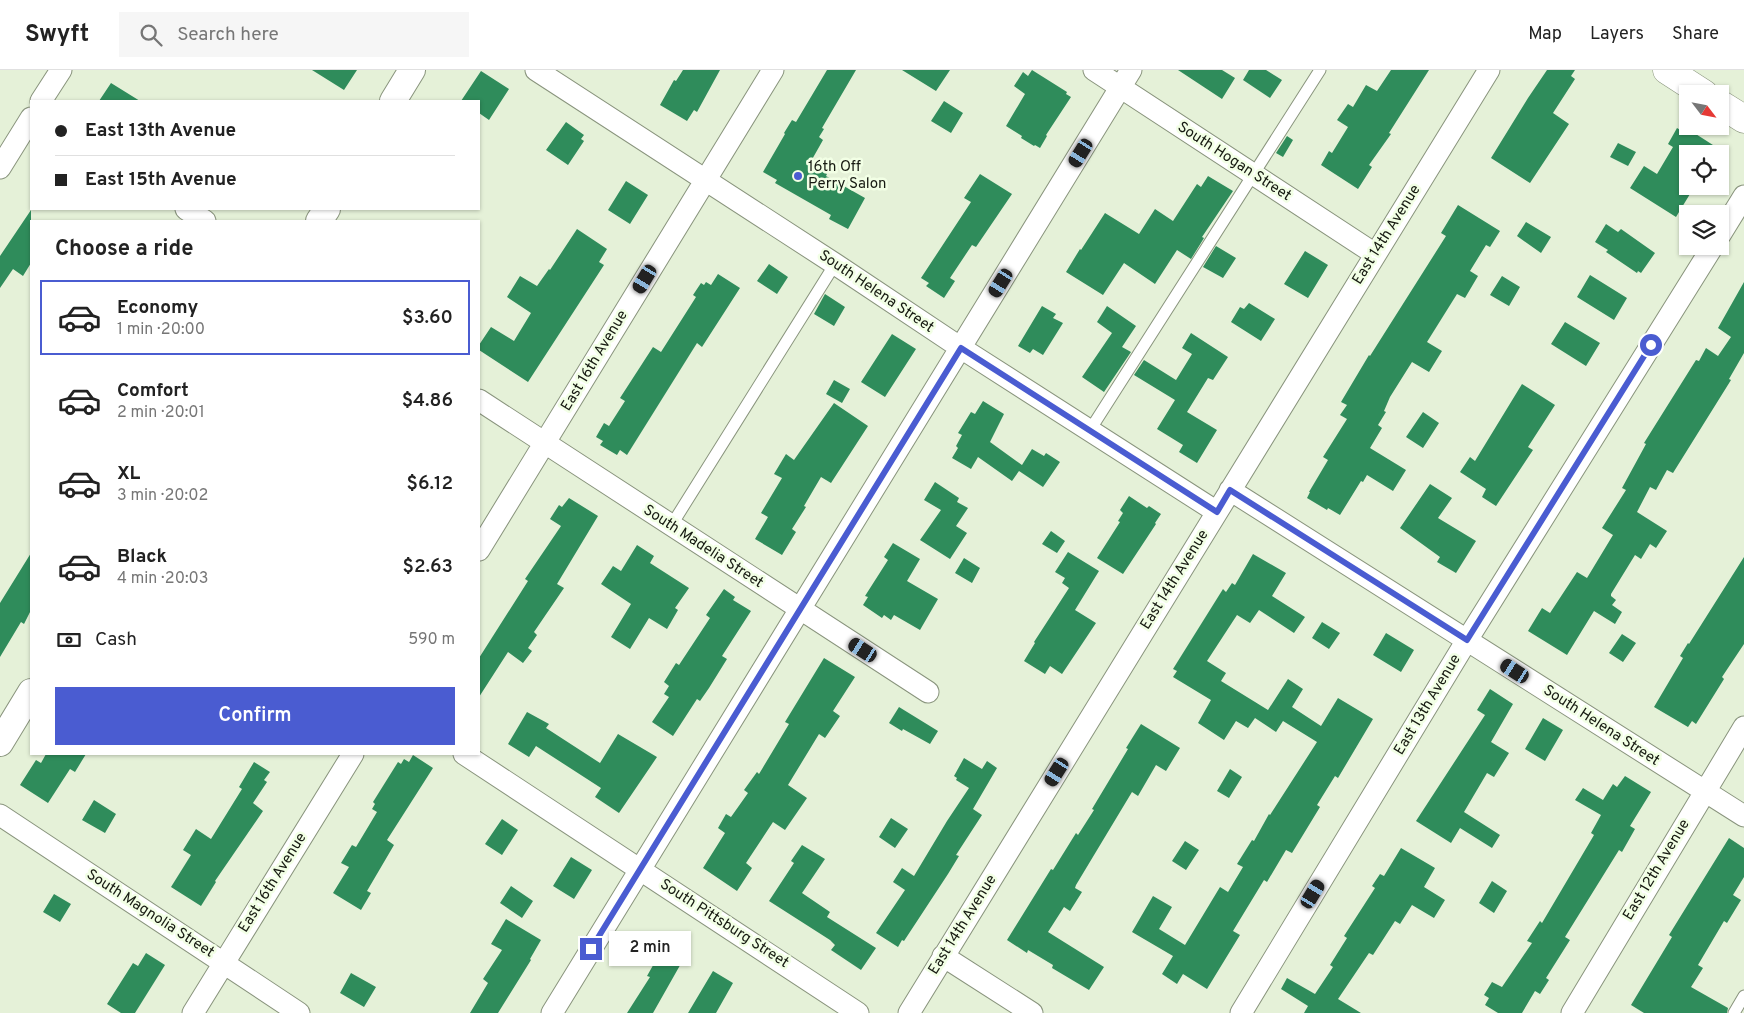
<!DOCTYPE html>
<meta charset="utf-8">
<style>
:root{--surface:#fff;--page:#f6f6f6;--text:#222;--muted:#767676;--line:#e0e0e0;--accent:#4a5cd1}
body{margin:0;font-family:Overpass,sans-serif;background:var(--page);color:var(--text);height:100vh;display:flex;flex-direction:column;font-size:19px;white-space:nowrap}
*{box-sizing:border-box;margin:0}
p{font-size:16px;color:var(--muted)}
.icon{flex:none;width:28px;height:28px;fill:none;stroke:currentColor;stroke-width:2;stroke-linecap:round;stroke-linejoin:round}
.map{position:relative;flex:1;overflow:hidden}
.side{position:absolute;left:30px;top:150px;width:450px;height:535px;display:flex;flex-direction:column;background:var(--surface);border-radius:0px;box-shadow:0 1px 4px #0004}
.side>*{flex:none}
.top-card{position:absolute;left:30px;top:30px;width:450px;height:110px;border-radius:0px;box-shadow:0 1px 4px #0004;display:grid;align-content:center;height:110px;padding:0 25px;background:var(--surface)}
.needle{width:32px;rotate:122deg}
.controls{position:absolute;left:1679px;top:15px;display:grid;gap:10px}
.controls a{display:grid;place-items:center;width:50px;height:50px;border-radius:0px;background:var(--surface);box-shadow:0 1px 4px #0004;font-size:25px}
.end{position:absolute;width:22px;height:22px;margin:-11px;border:6px solid #4a5cd1;background:#fff;box-shadow:0 0 0 2px #fff}
.from{border-radius:50%}
.bubble{position:absolute;height:35px;border-radius:0px;background:var(--surface);box-shadow:0 1px 4px #0004;font-size:16px;font-weight:600;line-height:35px;text-align:center}
.car{position:absolute;width:15px;height:30px;margin:-15px -8px;border-radius:6px;box-shadow:0 0 4px 1px #0007;background:linear-gradient(#222 24%,#8ab4d8 0 40%,#222 0 76%,#8ab4d8 0 86%,#222 0)}
.top-card b{display:flex;align-items:center;gap:18px;height:48px;font-size:19px}
.top-card b+b{border-top:1px solid var(--line)}
.top-card i{width:12px;height:12px;background:var(--text)}
ul{padding:0;list-style:none}
li{display:flex;align-items:center;gap:15px;height:75px;margin:0 10px 8px;padding:0 15px;border:2px solid transparent;border-radius:0px}
li div{flex:1}
li b{display:block;font-size:19px}
li em{font-style:normal;font-weight:600}
li.current{border-color:var(--accent)}
li>.icon{width:45px;height:45px;stroke-width:1.5}
h2{padding:0 25px;font-size:22px;line-height:60px}
.pay{display:flex;align-items:center;gap:12px;height:55px;padding:0 25px;font-size:19px}
.pay p{margin-inline-start:auto}
.cta{display:flex;gap:10px;margin-top:auto;padding:10px 25px}
.cta a{flex:1;height:58px;border-radius:0px;background:var(--accent);color:#fff;font-size:20px;font-weight:600;line-height:58px;text-align:center}
header{display:flex;align-items:center;gap:30px;box-sizing:border-box;height:70px;padding:0 25px;background:var(--surface);border-bottom:1px solid var(--line)}
header strong{font-size:24px}
nav{display:flex;gap:28px;margin-inline-start:auto;font-size:18px}
.search{width:350px;height:45px;background:var(--page);display:flex;align-items:center;gap:12px;box-sizing:border-box;padding:0 18px;border-radius:0px;color:var(--muted);font-size:19px}
.map>svg:first-child{display:block}
.building{fill:#2f8c5b}
.lines{fill:none;stroke-linecap:round;stroke-linejoin:round}
.service-casing{stroke:#89947d;stroke-width:13}
.minor-casing{stroke:#89947d;stroke-width:23}
.tertiary-casing{stroke:#89947d;stroke-width:28}
.secondary-casing{stroke:#89947d;stroke-width:29}
.service{stroke:#fff;stroke-width:11}
.minor{stroke:#fff;stroke-width:21}
.tertiary{stroke:#fff;stroke-width:26}
.secondary{stroke:#fff;stroke-width:28}
.route{stroke:#4a5cd1;stroke-width:6}
.poi-dot{fill:#4a5cd1;stroke:#f2ffe5;stroke-width:2}
.labels{text-anchor:middle;dominant-baseline:central;stroke-width:5;stroke-linejoin:round;paint-order:stroke}
.street-label{font-size:15px;fill:#161a11;stroke:#f2ffe5}
.poi-label{font-size:15px;fill:#161a11;stroke:#f2ffe5;text-anchor:start}
</style>
<header>
<strong>Swyft</strong>
<div class="search"><svg class="icon" aria-label="search" viewBox="0 0 24 24"><circle cx="10" cy="10" r="6"/><path d="M15 15l6 6"/></svg>Search here</div>
<nav><a>Map</a><a>Layers</a><a>Share</a></nav>
</header>
<div class="map">
<svg width="1744" height="943" viewBox="0 0 1744 943">
<rect width="100%" height="100%" fill="#e5f1d8"/>
<path class="building" d="M312 0H357L344 20Z
M683 0H720L697 42 694 40 687 51 660 35 674 10 676 11Z
M827 0H856L822 58 824 59 819 67 823 70 810 93 827 104 826 106 865 128 848 159 829 149 831 145 775 113 777 110 763 102 785 64 784 63 792 50 796 52Z
M902 0H950L936 21Z
M1032 0 1067 22 1066 24 1071 27 1046 65 1047 66 1040 78 1035 75 1034 76 1021 68 1022 66 1006 56 1025 24 1014 16 1023 2 1028 6Z
M1178 0H1222L1235 8 1222 29Z
M1249 0H1266L1282 10 1270 28 1243 10Z
M1391 0H1429L1389 63 1391 64 1369 95 1372 97 1358 119 1321 95 1329 81 1332 83 1348 57 1337 50 1348 34 1353 37 1366 15 1377 21Z
M1547 0H1575L1571 6 1575 9 1553 43 1569 54 1530 113 1491 88 1528 28Z
M481 1 509 19 489 50 479 43V31H461Z
M111 13 140 31H99Z
M944 31 963 43 951 63 931 51Z
M1688 51V59L1727 84H1688V122L1690 124 1676 147 1630 118 1644 96 1657 104 1673 77 1668 74 1677 58 1682 61Z
M566 52 584 65 581 69 584 71 568 95 546 80Z
M1287 66 1293 70 1283 87 1276 83Z
M1618 73 1636 82 1628 96 1610 87Z
M980 104 1012 124 976 177 972 175 950 208 955 211 944 228 926 216 929 213 921 208 971 132 964 128Z
M1208 106 1233 121 1202 167 1204 168 1191 189 1177 180 1155 214 1124 193 1103 225 1066 202 1080 179 1081 180 1105 143 1139 164 1155 139 1173 151 1197 114 1201 117Z
M626 111 648 125 630 154 608 140Z
M1458 135 1500 161 1490 177 1486 175 1470 201 1478 206 1465 228 1457 224 1427 272 1442 281 1429 302 1412 292 1390 327 1384 341 1386 342 1378 355 1382 358 1370 378 1406 400 1393 421 1367 405 1363 412 1361 411 1340 445 1328 438 1327 440 1307 428 1310 422H1309L1328 390 1323 387 1347 349 1340 345 1347 335 1341 332 1369 285 1370 286 1446 166 1441 163Z
M31 140V193L23 206 13 199 0 218V186Z
M1526 152 1551 167 1541 183 1517 166Z
M1606 154 1618 162 1621 159 1655 183 1641 203 1638 201 1637 203 1606 182 1608 180 1595 172Z
M577 159 607 179 599 192 604 195 528 312 479 280V275L491 257 514 271 531 243 507 227 520 206 537 216 549 199 550 200Z
M1216 176 1236 188 1223 208 1203 197Z
M1305 181 1328 195 1308 228 1284 214Z
M769 194 788 207 777 224 757 211Z
M718 204 740 218 702 277 697 273 627 385 620 380 617 385 600 375 603 371 596 367 604 353 609 356 625 331 620 328 653 277 661 282 696 227 693 225 701 213 704 215 706 212 711 215Z
M1590 205 1627 228 1614 250 1577 227Z
M1502 206 1520 217 1509 236 1490 225Z
M1744 212V283L1729 309 1731 310 1673 403 1667 400 1656 420 1650 417 1637 442 1667 461 1656 478 1650 474 1641 489 1635 485 1611 524V526L1616 530 1612 535 1622 542 1615 554 1594 541 1567 585 1528 561 1542 538 1550 543 1577 502 1587 508 1613 465 1602 458 1626 420 1622 418 1646 374 1644 373 1696 290 1699 291 1706 278 1718 286 1731 267 1718 258Z
M825 224 845 237 834 256 814 244Z
M1249 233 1275 249 1261 271 1231 252 1240 237 1244 239Z
M1042 236 1056 244 1053 248 1063 253 1043 285 1033 279 1030 283 1018 276Z
M1107 236 1136 256 1122 277 1131 282 1104 322 1082 307 1112 263 1097 252Z
M1565 252 1600 273 1586 296 1551 274Z
M1191 263 1228 287 1213 310 1208 308 1187 342 1217 360 1197 393 1179 382 1183 375 1157 359 1175 330 1134 305 1144 290 1176 310 1192 284 1182 278Z
M892 264 916 279 885 327 861 312Z
M834 310 850 319 842 333 826 324Z
M1522 314 1555 335 1528 377 1533 380 1496 436 1482 427 1486 419 1460 402 1470 387 1475 391Z
M983 331 1004 344 990 372 1022 395 1032 379 1044 386 1046 383 1060 392 1043 417 1019 401 1012 411 978 387 971 399 952 388 958 378 956 376 962 365 958 363 971 342 975 344Z
M834 333 868 356 831 413 821 407 804 436 806 437 792 459 796 462 782 485 755 469 768 447 761 443 782 408 774 404 786 384 794 390Z
M1423 342 1439 353 1423 378 1406 367Z
M935 412 959 428 957 432 968 438 956 456 967 463 950 489 920 470 941 440 924 430Z
M1430 414 1452 428 1438 448 1476 471 1456 503 1437 492 1440 487 1400 458Z
M1129 426 1147 438 1149 436 1161 444 1155 453 1156 454 1123 504 1097 488 1120 452 1118 451 1123 443 1120 440Z
M569 428 598 446 557 514 564 518 534 562 537 565 528 578 532 581 523 593 508 582 479 627V588L528 511 525 509 561 456 550 449 559 435 562 437Z
M1051 461 1065 471 1057 483 1042 474Z
M893 473 920 489 907 511 938 529 920 560 894 545 891 550 884 545 882 548 863 535 868 527 865 526 888 490 884 487Z
M637 475 654 486 650 493 689 518 675 538 678 540 667 559 649 548 630 579 611 567 631 534 601 514 613 496 621 501Z
M1068 482 1099 501 1075 540 1096 553 1062 604 1050 596 1045 604 1024 591 1035 573 1034 572 1069 518 1062 513 1065 508 1055 502Z
M31 483V540L24 554 21 552 0 587V533Z
M1253 484 1286 503 1272 526 1305 547 1294 563 1259 540 1250 553 1237 545 1207 591 1226 603 1221 611 1268 640 1288 609 1303 619 1292 637 1321 656 1338 628 1373 649 1338 708 1335 706 1317 735 1320 737 1292 783 1286 780 1267 812 1264 810 1233 861 1240 865 1207 919 1183 904 1177 914 1162 904 1173 886 1132 862 1153 826 1172 837 1159 859 1185 875 1220 817 1228 822 1243 797 1237 794 1252 770 1254 771 1269 744 1270 745 1317 672 1283 651 1276 662 1255 648 1248 658 1236 651 1224 670 1198 653 1211 630 1173 607 1177 601 1173 599 1223 519 1226 522 1232 513 1235 515Z
M1744 487V574L1722 607 1724 609 1696 654 1692 651 1688 657 1654 637 1683 588 1680 586 1688 573 1689 574Z
M964 488 980 498 972 513 955 503Z
M724 519 735 527 733 530 751 541 722 586 727 589 709 618 700 631 697 629 673 666 652 652 669 627 664 624 669 616 664 612 676 593 679 595 710 548 706 545Z
M1322 552 1340 563 1329 579 1312 568Z
M1386 563 1414 580 1401 602 1373 585Z
M1622 564 1636 573 1623 592 1609 583Z
M824 588 855 607 833 641 840 646 825 668 819 664 788 715 807 728 785 760 773 752 746 793 752 798 737 821 703 798 725 763 718 758 726 744 731 747 748 723 744 720 757 702 759 704 789 654 785 652Z
M1490 619 1513 634 1491 672 1509 683 1494 707 1487 703 1464 742 1500 765 1492 778 1460 758 1451 773 1416 751 1485 645 1477 640Z
M899 637 938 661 930 674 903 659 902 661 889 653Z
M527 642 549 654 546 658 600 693 618 664 657 687 619 743 595 727 601 718 536 676 529 687 508 674Z
M1543 648 1563 660 1545 691 1525 679Z
M1141 654 1180 678 1166 701 1156 695 1138 726 1132 722 1076 815 1075 818 1082 822 1070 841 1064 837 1048 862 1104 897 1089 920 1052 898 1053 895 1028 880 1027 883 1007 870 1051 799 1053 800 1076 763 1078 765 1094 740 1092 739 1128 679 1126 678Z
M46 684H86L75 702 70 699 48 733 20 715 36 690 41 693Z
M413 685 433 698 387 770 394 775 367 821 371 823 361 840 333 823 349 797 341 793 352 775 356 777 377 742 372 739 375 734 373 732 398 692 401 694 404 689 409 692Z
M964 688 982 699 987 691 997 698 973 739 982 745 956 785 959 786 948 804 904 871 902 870 898 877 876 863 905 820 893 812 902 798 914 806 947 751 969 718 956 710 957 708 954 706Z
M254 692 270 702 264 710 267 712 253 733 263 741 215 811 216 812 201 836 171 817 191 785 183 780 196 759 211 769 242 719 239 717Z
M1230 699 1242 707 1229 728 1217 721Z
M1625 706 1651 722 1630 756 1635 759 1622 782 1619 780 1565 867 1570 870 1546 908 1549 910 1540 924 1535 921 1522 943H1498L1485 935 1489 928 1484 925 1492 912 1502 917 1532 873 1527 871 1540 851 1542 853 1594 765 1591 763 1601 745 1575 730 1583 718 1603 730 1613 714 1617 717Z
M94 730 116 744 105 763 82 750Z
M891 748 908 759 895 778 879 767Z
M502 749 518 760 502 785 485 774Z
M1729 768 1744 778V807L1733 825 1741 830 1727 853 1724 851 1698 895 1703 898 1691 917 1728 938 1727 943H1644L1631 935 1672 867 1669 865Z
M1185 771 1199 780 1186 800 1172 791Z
M802 775 825 789 802 823 830 842 827 847 876 878 861 900 831 880 835 875 830 870 769 831 794 793 791 791Z
M1401 778 1435 798 1424 817 1445 830 1434 848 1412 835 1400 854 1395 851 1373 885 1369 883 1338 929 1361 943H1304L1308 936 1281 919 1287 908 1315 924 1333 897 1330 895 1347 868 1344 866 1375 818 1372 816 1380 804 1384 806Z
M571 787 592 800 574 829 553 816Z
M1492 811 1507 821 1494 843 1479 833Z
M511 816 533 831 522 848 500 833Z
M54 824 71 834 60 852 43 842Z
M506 849 541 870 530 889 531 890 498 943H470L488 913 483 909 502 880 491 874Z
M669 867 685 876 678 888 683 890 653 943H627L650 907 647 906Z
M146 883 165 895 135 943H121L107 934 133 893 138 896Z
M713 901 733 913 716 943H688Z
M351 903 376 917 364 937 340 923Z"/>
<g class="lines">
<defs>
<path id="service" d="M1090 360 1320 0
M671 456 835 194
M1734 943 1744 926"/>
<path id="minor" d="M536 0 835 194 961 278 1217 442
M1094 0 1375 184
M41 31 61 0
M0 98 31 48
M186 139 205 151
M1720 165 1744 126
M479 330 928 622
M1230 420 1744 746
M479 480 773 0
M464 684 858 943
M0 745 299 943
M943 886 1032 943
M193 943 353 684
M552 943 1131 0
M909 943 1489 0
M1241 943 1467 570 1713 176
M1572 943 1744 657"/>
<path id="tertiary" d="M393 31 412 0
M319 151 327 139
M0 673 31 622"/>
<path id="secondary" d="M1667 0 1704 24
M1720 34 1744 49"/>
</defs>
<use href="#service" class="service-casing"/>
<use href="#minor" class="minor-casing"/>
<use href="#tertiary" class="tertiary-casing"/>
<use href="#secondary" class="secondary-casing"/>
<use href="#service" class="service"/>
<use href="#minor" class="minor"/>
<use href="#tertiary" class="tertiary"/>
<use href="#secondary" class="secondary"/>
</g>
<g class="lines">
<path class="route" d="M591 879 961 278 1217 442 1230 420 1467 570 1651 275"/>
</g>
<circle class="poi-dot" cx="798" cy="106" r="5"/>
<g class="labels">
<g class="street-label">
<text transform="translate(1234 92) rotate(33)">South Hogan Street</text>
<text transform="translate(1387 165) rotate(-58)">East 14th Avenue</text>
<text transform="translate(876 222) rotate(34)">South Helena Street</text>
<text transform="translate(595 291) rotate(-59)">East 16th Avenue</text>
<text transform="translate(703 477) rotate(33)">South Madelia Street</text>
<text transform="translate(1175 510) rotate(-58)">East 14th Avenue</text>
<text transform="translate(1428 635) rotate(-59)">East 13th Avenue</text>
<text transform="translate(1601 656) rotate(33)">South Helena Street</text>
<text transform="translate(1657 800) rotate(-59)">East 12th Avenue</text>
<text transform="translate(273 813) rotate(-58)">East 16th Avenue</text>
<text transform="translate(150 844) rotate(33)">South Magnolia Street</text>
<text transform="translate(724 854) rotate(33)">South Pittsburg Street</text>
<text transform="translate(963 855) rotate(-58)">East 14th Avenue</text>
</g>
<g class="poi-label">
<text x="808" y="97">16th Off<tspan x="808" dy="17">Perry Salon</tspan></text>
</g>
</g>
</svg>
<div class="controls">
<a><svg class="needle" viewBox="-14 -14 28 28"><path d="M0-13l5 13h-10z" fill="#e53935"/><path d="M0 13l5-13h-10z" fill="#767676"/></svg></a>
<a><svg class="icon" aria-label="locate" viewBox="0 0 24 24"><circle cx="12" cy="12" r="6"/><path d="M12 2v4M12 18v4M2 12h4M18 12h4"/></svg></a>
<a><svg class="icon" aria-label="layers" viewBox="0 0 24 24"><path d="M12 4l9 5-9 5-9-5zM3 14l9 5 9-5"/></svg></a>
</div>
<i class="end from" style="left:1651px;top:275px"></i>
<i class="end" style="left:591px;top:879px"></i>
<div class="bubble" style="left:609px;top:861px;width:82px">2 min</div>
<i class="car" style="left:1081px;top:83px;rotate:212deg"></i>
<i class="car" style="left:645px;top:209px;rotate:211deg"></i>
<i class="car" style="left:1001px;top:213px;rotate:212deg"></i>
<i class="car" style="left:863px;top:580px;rotate:303deg"></i>
<i class="car" style="left:1515px;top:601px;rotate:303deg"></i>
<i class="car" style="left:1057px;top:702px;rotate:212deg"></i>
<i class="car" style="left:1313px;top:824px;rotate:31deg"></i>
<div class="top-card">
<b><i class="from"></i>East 13th Avenue</b>
<b><i></i>East 15th Avenue</b>
</div>
<section class="side">
<h2>Choose a ride</h2>
<ul>
<li class="current"><svg class="icon" aria-label="car" viewBox="0 0 24 24"><path d="M5 17H2v-5l4-1 3-4h7l3 4 3 1v5h-3M9 17h6M6 11h13"/><circle cx="7" cy="17" r="2"/><circle cx="17" cy="17" r="2"/></svg><div><b>Economy</b><p>1 min · 20:00</p></div><em>$3.60</em></li>
<li><svg class="icon" aria-label="car" viewBox="0 0 24 24"><path d="M5 17H2v-5l4-1 3-4h7l3 4 3 1v5h-3M9 17h6M6 11h13"/><circle cx="7" cy="17" r="2"/><circle cx="17" cy="17" r="2"/></svg><div><b>Comfort</b><p>2 min · 20:01</p></div><em>$4.86</em></li>
<li><svg class="icon" aria-label="car" viewBox="0 0 24 24"><path d="M5 17H2v-5l4-1 3-4h7l3 4 3 1v5h-3M9 17h6M6 11h13"/><circle cx="7" cy="17" r="2"/><circle cx="17" cy="17" r="2"/></svg><div><b>XL</b><p>3 min · 20:02</p></div><em>$6.12</em></li>
<li><svg class="icon" aria-label="car" viewBox="0 0 24 24"><path d="M5 17H2v-5l4-1 3-4h7l3 4 3 1v5h-3M9 17h6M6 11h13"/><circle cx="7" cy="17" r="2"/><circle cx="17" cy="17" r="2"/></svg><div><b>Black</b><p>4 min · 20:03</p></div><em>$2.63</em></li>
</ul>
<div class="pay"><svg class="icon" aria-label="cash" viewBox="0 0 24 24"><path d="M3 7h18v10H3z"/><circle cx="12" cy="12" r="2"/></svg>Cash<p>590 m</p></div>
<div class="cta"><a>Confirm</a></div>
</section>
</div>
